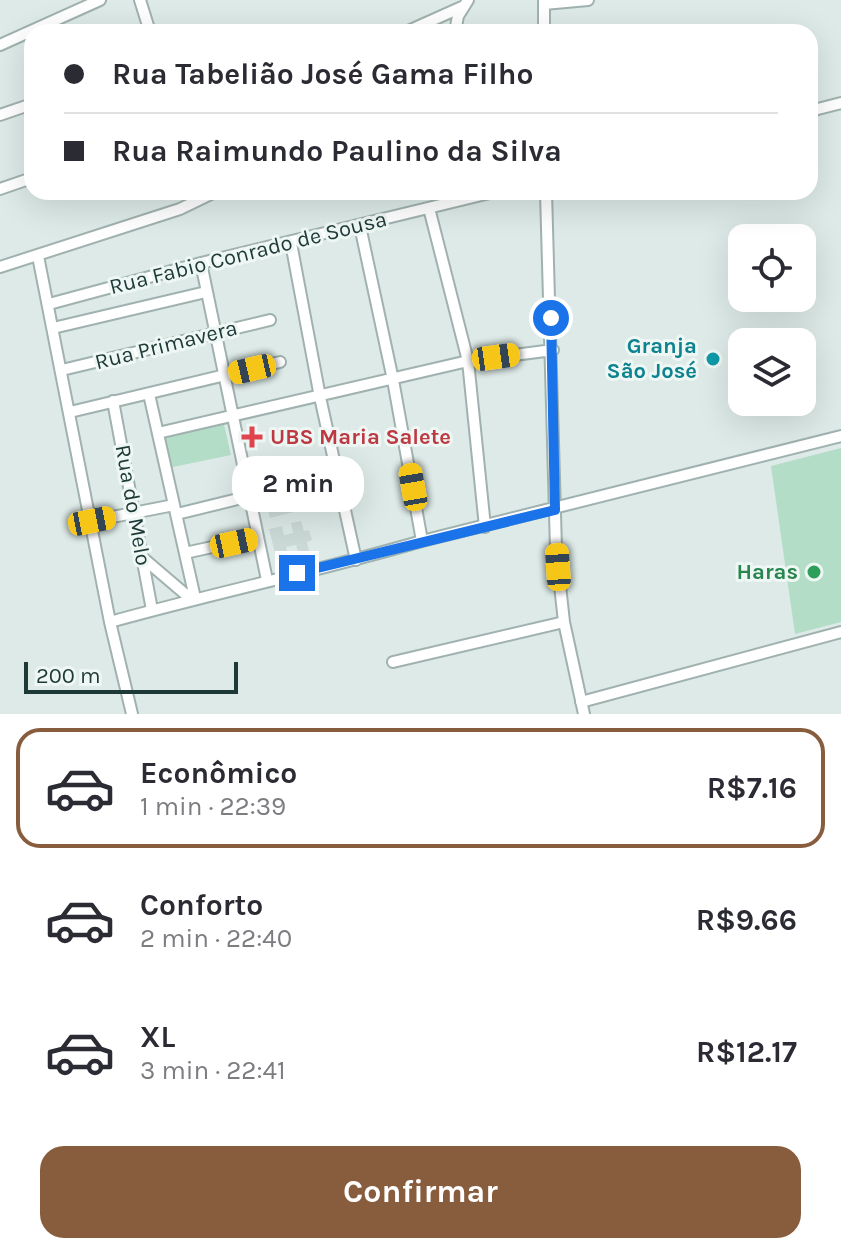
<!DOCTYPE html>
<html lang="pt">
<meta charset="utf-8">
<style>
:root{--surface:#fff;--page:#f7f7f7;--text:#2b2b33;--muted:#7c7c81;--line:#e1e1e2;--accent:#885d3e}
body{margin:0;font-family:Karla,sans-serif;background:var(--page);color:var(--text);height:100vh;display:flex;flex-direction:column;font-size:30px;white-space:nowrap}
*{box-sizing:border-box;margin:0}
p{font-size:26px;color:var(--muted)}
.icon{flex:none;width:44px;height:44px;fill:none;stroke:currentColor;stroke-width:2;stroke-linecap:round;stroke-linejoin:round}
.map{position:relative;height:714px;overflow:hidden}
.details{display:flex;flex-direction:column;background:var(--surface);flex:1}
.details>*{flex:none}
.top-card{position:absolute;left:24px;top:24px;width:794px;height:176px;border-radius:24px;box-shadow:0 8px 32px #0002;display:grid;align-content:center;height:176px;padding:0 40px;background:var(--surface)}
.controls{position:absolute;left:728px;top:224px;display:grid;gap:16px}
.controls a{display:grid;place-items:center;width:88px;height:88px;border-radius:16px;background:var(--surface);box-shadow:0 8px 32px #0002;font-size:40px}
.scale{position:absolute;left:24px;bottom:20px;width:214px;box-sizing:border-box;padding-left:8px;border:4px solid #1e3a38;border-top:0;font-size:22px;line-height:28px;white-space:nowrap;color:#1e3a38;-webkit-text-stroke:6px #eef7f4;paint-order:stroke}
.end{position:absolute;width:36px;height:36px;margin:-18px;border:10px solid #1a73e8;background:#fff;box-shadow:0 0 0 4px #fff}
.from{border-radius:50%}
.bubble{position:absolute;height:56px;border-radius:24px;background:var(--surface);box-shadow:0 8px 32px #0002;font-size:26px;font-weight:700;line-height:56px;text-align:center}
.car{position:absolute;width:24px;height:48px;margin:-24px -12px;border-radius:10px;box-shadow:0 0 6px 2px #0007;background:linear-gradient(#f5c518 24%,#345 0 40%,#f5c518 0 76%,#345 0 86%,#f5c518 0)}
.top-card b{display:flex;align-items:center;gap:28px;height:76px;font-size:30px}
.top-card b+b{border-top:2px solid var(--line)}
.top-card i{width:20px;height:20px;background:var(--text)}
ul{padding:14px 0 0;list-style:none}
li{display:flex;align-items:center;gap:24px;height:120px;margin:0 16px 12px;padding:0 24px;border:4px solid transparent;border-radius:24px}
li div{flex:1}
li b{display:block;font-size:30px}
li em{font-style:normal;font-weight:700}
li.active{border-color:var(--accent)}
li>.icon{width:72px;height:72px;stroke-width:1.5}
.primary-button{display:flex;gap:16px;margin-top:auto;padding:16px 40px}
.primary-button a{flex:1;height:92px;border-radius:24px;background:var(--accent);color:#fff;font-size:32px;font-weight:700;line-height:92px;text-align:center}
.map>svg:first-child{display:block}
.built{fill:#cbdad6}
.green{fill:#b4ddc8}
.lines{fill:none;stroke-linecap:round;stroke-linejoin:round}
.minor-casing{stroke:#a0b2af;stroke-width:14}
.minor{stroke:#fff;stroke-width:10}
.route{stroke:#1a73e8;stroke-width:10}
.culture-dot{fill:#0f9aa8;stroke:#eef7f4;stroke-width:3}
.health-dot{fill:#e0444e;stroke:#eef7f4;stroke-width:3}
.leisure-dot{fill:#2e9e5b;stroke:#eef7f4;stroke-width:3}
.labels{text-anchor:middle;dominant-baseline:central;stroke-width:6;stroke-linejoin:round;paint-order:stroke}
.street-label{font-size:22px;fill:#1e3a38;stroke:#eef7f4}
.culture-label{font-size:22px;font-weight:bold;fill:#0d838f;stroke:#eef7f4;text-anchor:end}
.health-label{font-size:22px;font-weight:bold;fill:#be3a42;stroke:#eef7f4;text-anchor:start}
.leisure-label{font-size:22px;font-weight:bold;fill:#27864d;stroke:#eef7f4;text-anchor:end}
</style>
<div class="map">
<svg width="841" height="714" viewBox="0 0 841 714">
<rect width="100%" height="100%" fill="#ddeae7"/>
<path class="built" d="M298 490 302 510 270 518 265 499Z
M301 521 304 531 309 530 312 540 307 542 311 562 302 564 296 545 286 547 291 567 279 569 269 529 282 526 284 535 293 533 291 523Z"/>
<path class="green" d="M224 424 231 455 168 468 161 437Z
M841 448V622L795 634 771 466Z"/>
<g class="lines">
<defs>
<path id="minor" d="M140 0 150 32
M544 0V32
M544 4 588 0
M406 32 464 6
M455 32 458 16 468 0
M0 45 100 0
M810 111 841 103
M0 115 32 104
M0 189 32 178
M546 192 556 549 564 622 584 714
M429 208 468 361 485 527
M360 226 393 380 422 541
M291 243 320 397 356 560
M38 256 110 622 132 714
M201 263 267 580
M0 267 180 209 215 192
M49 304 201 263 494 192
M53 328 206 292
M62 370 270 320
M149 394 195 598
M113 401 152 610
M70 412 280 362
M158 433 468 361 553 350
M177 514 250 496
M92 521 174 505
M185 553 258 537
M143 558 191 599
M110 622C214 593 319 571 422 541L841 436
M393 662 564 622
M581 702 841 632"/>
</defs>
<use href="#minor" class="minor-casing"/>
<use href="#minor" class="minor"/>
</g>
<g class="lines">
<path class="route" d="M297 573 555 510 551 318"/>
</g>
<circle class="culture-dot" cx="713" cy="359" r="8"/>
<path class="health-dot" d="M248 425h8v8h8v8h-8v8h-8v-8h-8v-8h8z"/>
<circle class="leisure-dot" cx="814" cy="572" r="8"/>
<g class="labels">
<g class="street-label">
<text transform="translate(248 253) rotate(-14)">Rua Fabio Conrado de Sousa</text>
<text transform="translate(166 345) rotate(-14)">Rua Primavera</text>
<text transform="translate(133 505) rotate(80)">Rua do Melo</text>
</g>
<g class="culture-label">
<text x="697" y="346">Granja<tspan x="697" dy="25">São José</tspan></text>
</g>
<g class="health-label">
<text x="270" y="437">UBS Maria Salete</text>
</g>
<g class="leisure-label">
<text x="798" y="572">Haras</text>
</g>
</g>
</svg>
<div class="controls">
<a><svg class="icon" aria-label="locate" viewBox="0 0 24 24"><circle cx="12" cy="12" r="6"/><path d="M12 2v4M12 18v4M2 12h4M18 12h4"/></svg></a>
<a><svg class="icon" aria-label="layers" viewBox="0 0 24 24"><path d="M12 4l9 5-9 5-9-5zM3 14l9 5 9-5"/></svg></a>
</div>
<div class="scale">200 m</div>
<i class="end from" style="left:551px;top:318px"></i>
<i class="end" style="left:297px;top:573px"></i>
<div class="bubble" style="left:232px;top:456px;width:132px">2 min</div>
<i class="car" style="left:496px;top:357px;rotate:82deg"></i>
<i class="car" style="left:252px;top:369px;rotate:257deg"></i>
<i class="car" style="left:413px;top:487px;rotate:350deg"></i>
<i class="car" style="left:92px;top:521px;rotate:79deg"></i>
<i class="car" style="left:234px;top:543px;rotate:78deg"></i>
<i class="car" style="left:558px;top:567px;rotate:356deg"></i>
<div class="top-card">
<b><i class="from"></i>Rua Tabelião José Gama Filho</b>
<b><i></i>Rua Raimundo Paulino da Silva</b>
</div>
</div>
<section class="details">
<ul>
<li class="active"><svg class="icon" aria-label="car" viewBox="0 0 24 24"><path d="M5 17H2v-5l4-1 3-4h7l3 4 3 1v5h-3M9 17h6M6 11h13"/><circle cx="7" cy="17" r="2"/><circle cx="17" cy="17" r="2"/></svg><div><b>Econômico</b><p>1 min · 22:39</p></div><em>R$7.16</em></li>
<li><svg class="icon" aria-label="car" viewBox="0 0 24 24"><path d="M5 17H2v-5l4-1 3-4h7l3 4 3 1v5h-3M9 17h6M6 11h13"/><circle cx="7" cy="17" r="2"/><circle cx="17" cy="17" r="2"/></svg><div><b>Conforto</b><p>2 min · 22:40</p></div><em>R$9.66</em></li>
<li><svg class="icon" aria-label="car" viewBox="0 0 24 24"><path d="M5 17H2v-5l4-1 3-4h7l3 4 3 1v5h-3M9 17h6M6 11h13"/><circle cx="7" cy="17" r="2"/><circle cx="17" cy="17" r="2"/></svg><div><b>XL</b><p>3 min · 22:41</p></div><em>R$12.17</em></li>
</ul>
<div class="primary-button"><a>Confirmar</a></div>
</section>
